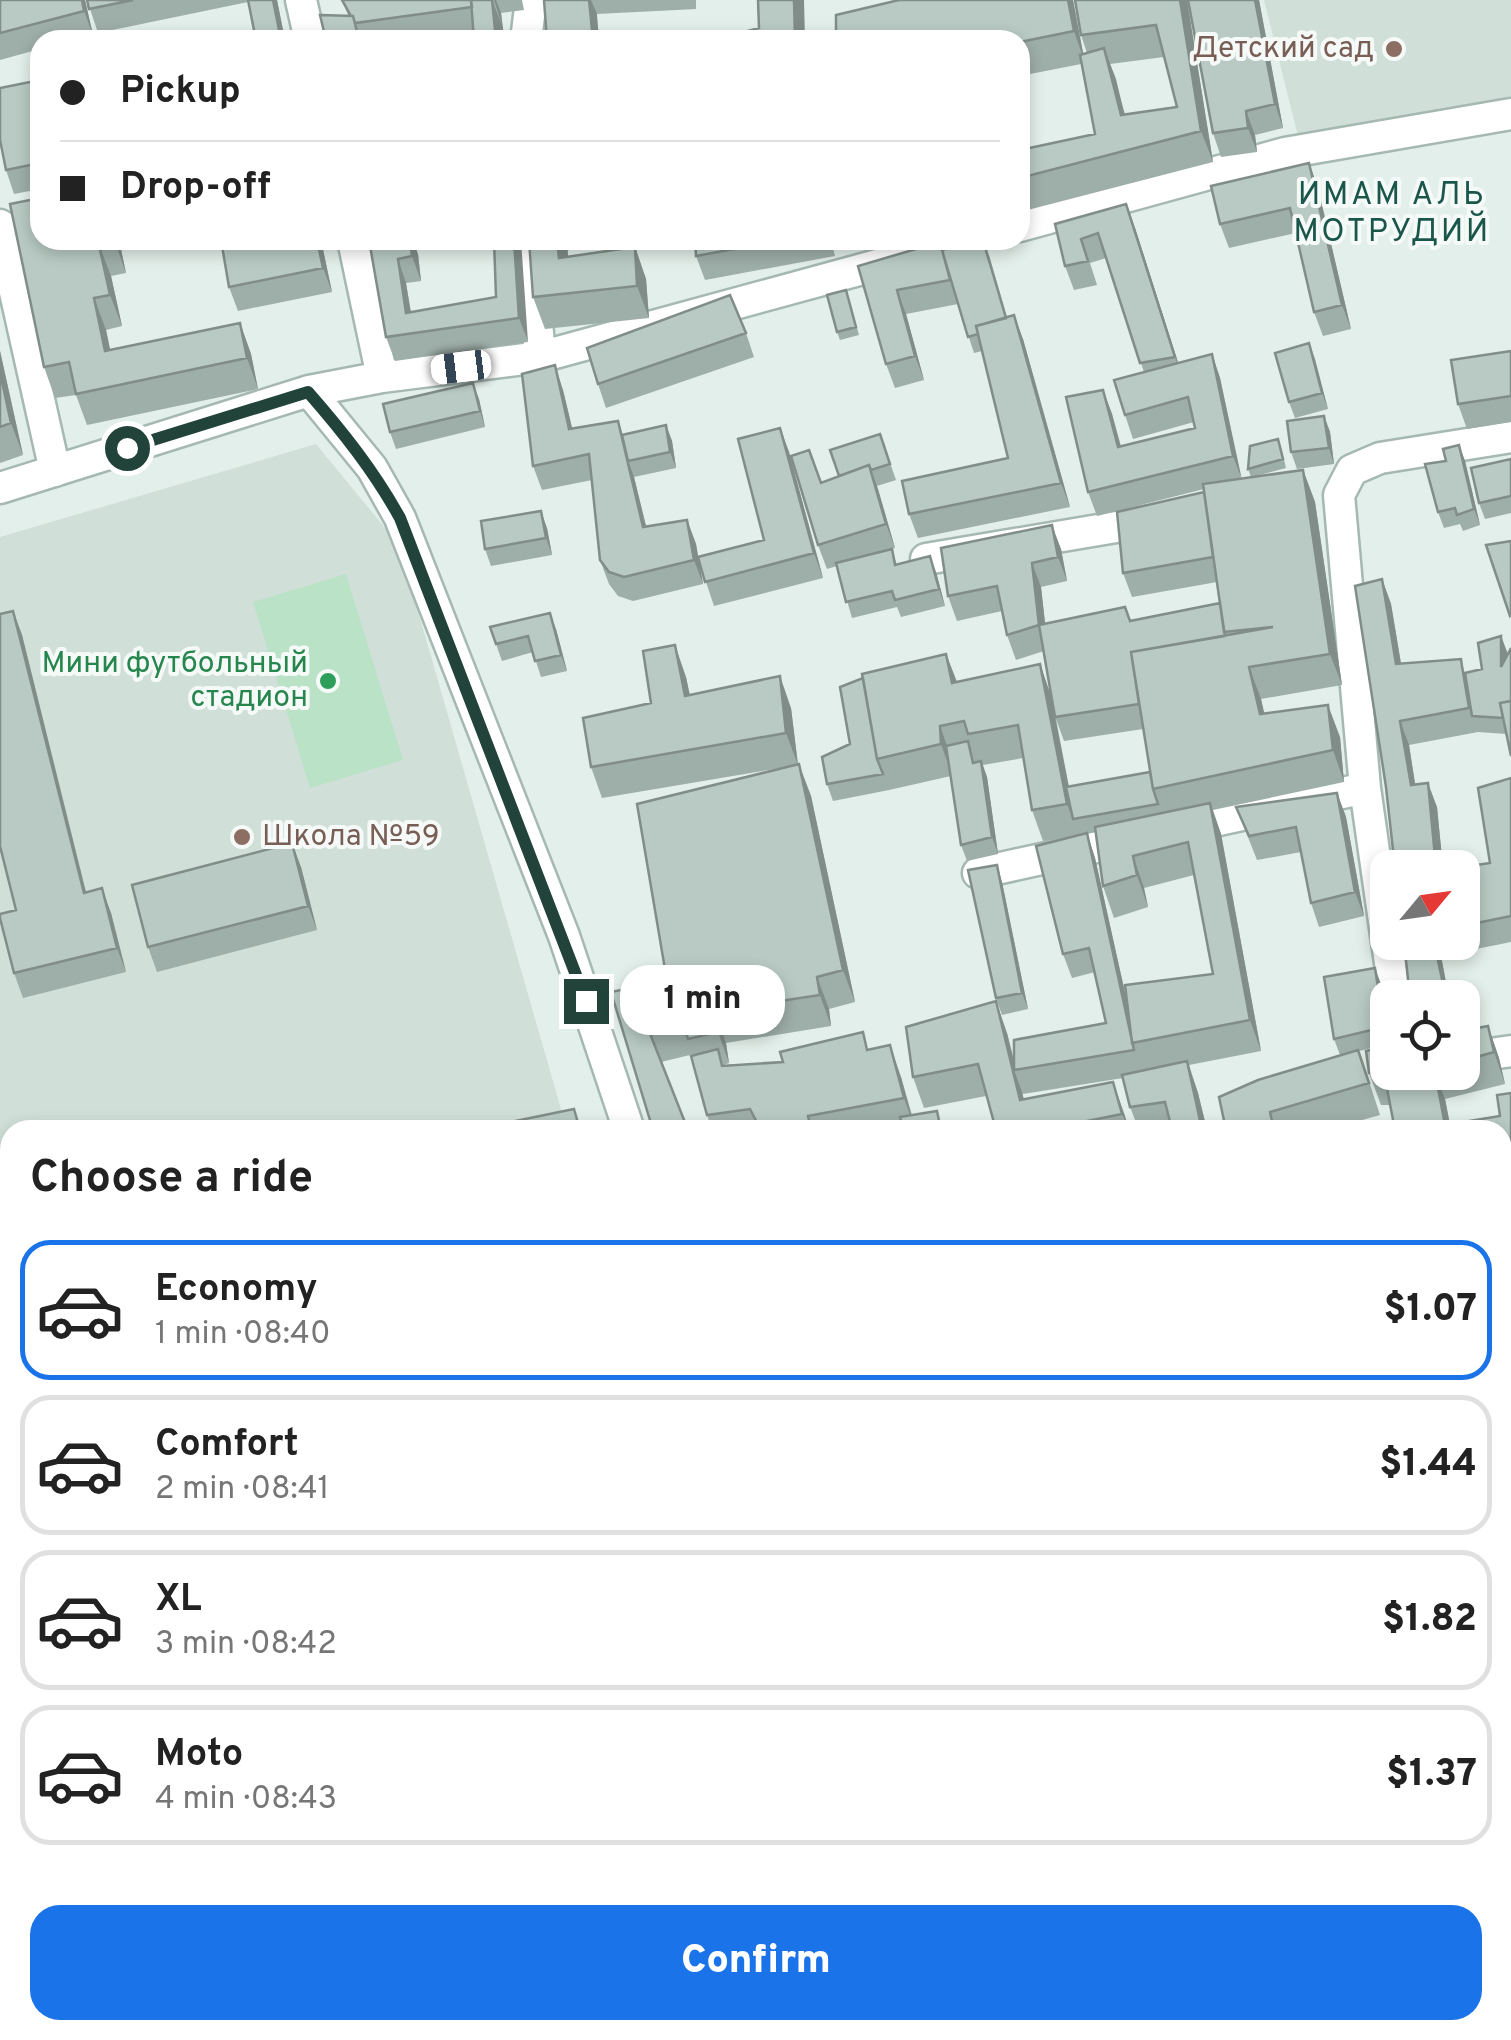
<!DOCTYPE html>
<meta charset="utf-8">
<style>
:root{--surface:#fff;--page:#f2f2f2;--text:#222;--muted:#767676;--line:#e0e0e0;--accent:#1a73e8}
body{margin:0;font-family:Overpass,sans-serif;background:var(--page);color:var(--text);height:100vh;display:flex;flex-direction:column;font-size:38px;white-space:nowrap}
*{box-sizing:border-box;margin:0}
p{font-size:32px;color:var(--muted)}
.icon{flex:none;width:55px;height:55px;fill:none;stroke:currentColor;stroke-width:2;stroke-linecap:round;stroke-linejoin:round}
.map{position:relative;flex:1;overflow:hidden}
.sheet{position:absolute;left:0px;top:1120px;width:1512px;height:920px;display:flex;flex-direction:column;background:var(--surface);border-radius:30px 30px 0 0;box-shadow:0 5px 15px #0003}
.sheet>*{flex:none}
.guide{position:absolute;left:30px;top:30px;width:1000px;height:220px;border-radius:30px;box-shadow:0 5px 15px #0003;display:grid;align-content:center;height:220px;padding:0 30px;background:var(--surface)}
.needle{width:65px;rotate:61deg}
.tools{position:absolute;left:1370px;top:850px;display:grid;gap:20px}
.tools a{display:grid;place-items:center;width:110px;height:110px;border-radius:20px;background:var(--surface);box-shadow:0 5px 15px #0003;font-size:50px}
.end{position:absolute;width:45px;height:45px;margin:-22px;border:12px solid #21433a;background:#fff;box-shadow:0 0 0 5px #fff}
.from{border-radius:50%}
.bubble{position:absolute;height:70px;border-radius:30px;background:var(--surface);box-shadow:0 5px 15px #0003;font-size:32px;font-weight:800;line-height:70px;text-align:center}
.car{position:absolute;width:30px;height:60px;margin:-30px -15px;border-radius:12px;box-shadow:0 0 8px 2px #0007;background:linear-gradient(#fff 24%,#345 0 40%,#fff 0 76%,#345 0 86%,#fff 0)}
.guide b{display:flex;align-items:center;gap:35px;height:95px;font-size:38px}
.guide b+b{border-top:2px solid var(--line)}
.guide i{width:25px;height:25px;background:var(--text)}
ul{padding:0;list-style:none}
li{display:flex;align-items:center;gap:30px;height:140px;margin:0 20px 15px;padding:0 10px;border:5px solid var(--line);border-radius:30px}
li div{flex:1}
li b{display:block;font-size:38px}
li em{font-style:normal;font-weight:800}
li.active{border-color:var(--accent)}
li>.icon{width:90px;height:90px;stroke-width:1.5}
h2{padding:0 30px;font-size:45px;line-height:120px}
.button{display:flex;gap:20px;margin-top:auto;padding:20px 30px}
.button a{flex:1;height:115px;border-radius:30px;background:var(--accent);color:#fff;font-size:40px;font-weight:800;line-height:115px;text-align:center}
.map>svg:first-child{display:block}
.built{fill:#d1dfd9}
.pitch{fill:#bae2c6}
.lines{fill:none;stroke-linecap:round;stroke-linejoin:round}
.minor-casing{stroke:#a5b8b2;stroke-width:35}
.minor{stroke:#fff;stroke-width:30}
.wall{fill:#9eaea8;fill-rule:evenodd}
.shaded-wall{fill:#818d88}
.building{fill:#b8cac3;stroke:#818d88;stroke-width:2.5}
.route{stroke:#21433a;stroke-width:12}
.education-dot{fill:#8d6e63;stroke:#f5faf8;stroke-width:4}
.leisure-dot{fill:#2e9e5b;stroke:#f5faf8;stroke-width:4}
.labels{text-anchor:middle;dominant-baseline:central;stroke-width:8;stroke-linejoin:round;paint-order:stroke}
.education-label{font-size:30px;fill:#785e54;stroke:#f5faf8;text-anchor:end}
.leisure-label{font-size:30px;fill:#27864d;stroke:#f5faf8;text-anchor:end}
.neighbourhood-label{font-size:32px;letter-spacing:2.5px;fill:#1a574a;stroke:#f5faf8}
</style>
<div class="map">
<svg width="1511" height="2040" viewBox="0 0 1511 2040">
<rect width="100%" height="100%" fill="#e3efea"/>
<path class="built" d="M1264 0H1511V98L1298 136Z
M316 444 399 545 567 1130H10V1242L0 1243V537Z
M1511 1512V1769L1502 1773V1514Z"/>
<path class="pitch" d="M346 574 403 760 310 788 253 602Z"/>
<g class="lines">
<defs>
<path id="minor" d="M301 0 310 40
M526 40 531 0
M0 225 55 471
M1020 226 1285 153 1511 114
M353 240 382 377
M530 240 540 357
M309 391 372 468 400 518 564 936 629 1130
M0 488 309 391 382 377 540 357 969 240
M926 559 1158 520
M978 873 1365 788
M1395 998 1365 788 1339 495 1352 470 1380 458 1511 437
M1462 1058 1511 1051
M0 1282 10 1281
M0 1622 10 1621
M628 2030 631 2040"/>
</defs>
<use href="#minor" class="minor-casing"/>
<use href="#minor" class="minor"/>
</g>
<path class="wall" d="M0 0H85L93 35 75 40H40V49L0 60Z
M87 0H277L285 40H256L248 2 98 33Z
M342 0H522L524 10 501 13 504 40H474L473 32 416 40H326L348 15Z
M544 0H696V9L597 14Z
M1073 0 1083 54 1087 53 1081 35 1075 0H1187L1213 162 1020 212V150L1095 134 1081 64 1020 76V40H836ZM1164 57 1177 107 1125 114 1110 64Z
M1188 0H1259L1283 128 1255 135 1257 152 1221 157 1213 133Z
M40 80V189L14 194 6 170Z
M1309 163 1318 188 1351 329 1323 336 1314 312 1296 233 1229 248 1220 224Z
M10 204 119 240 126 273 111 276 122 326 106 330 110 350 240 323 251 354 258 389 87 425 76 395 55 398 44 367Z
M1055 224 1135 228 1178 363 1212 354 1220 378 1241 479 1251 477 1248 469 1281 447 1286 468 1252 477 1303 470 1315 502 1342 685 1261 699 1264 714 1340 737 1344 782 1213 810 1221 834 1261 1051 1189 1065 1198 1093 1207 1130H1139L1130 1107 1123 1078 1023 1094 1022 1093 1024 1099 1124 1113 1129 1130H996L986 1096 924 1108 913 1077 1007 1033 1014 1060 1106 1023 1095 972 1072 978 1063 954 1076 836 1043 841 1032 810 1023 758 983 765 987 777 998 854 967 861 961 845 951 776 889 790 833 801 827 784 850 744 946 654 957 682 1040 664 1051 696 1044 651 1016 660 1007 635 1002 611 957 621 948 596 1061 549 1067 581 1041 587 1045 624 1130 621 1220 603 1217 582 1132 597 1123 573 1204 492V489L1097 516 1088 492 1103 390 1112 414 1121 446 1195 428 1194 422 1133 439 1125 415 1144 372 1106 258 1090 263 1097 285 1074 290 1065 266ZM1056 719 1064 741 1143 729 1150 772 1069 787ZM1096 832 1103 886 1114 918 1148 907 1144 888 1194 875 1213 974 1127 1002 1095 858 1087 834Z
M321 240 332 292 238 311 229 287Z
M369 240 418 254 421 281 406 283 411 312 496 297 494 240 528 342 395 361 386 337Z
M529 240H567L568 257 635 247 646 279 649 318 545 329 533 297Z
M695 240H831L835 256 705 280 696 256Z
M844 240H898L848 249Z
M942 250 989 255 1007 317 1023 339 1070 507 918 538 909 514 1008 458 982 351 974 353 958 304 906 314 924 380 895 388 886 364 858 266Z
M849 298 859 335 840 340 837 332Z
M746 333 754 357 606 408 598 384Z
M1309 343 1328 409 1295 418 1289 402Z
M0 351 23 455 0 463Z
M1511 351V422L1467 429 1458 404Z
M563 390 572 428 623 434 666 425 672 441 676 468 634 477 646 526 687 520 696 544 698 557 764 540 780 428 789 452 823 578 714 606 699 561 703 584 633 601 618 596 609 584 600 560 592 480 542 490 533 466Z
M479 399 485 427 396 449 390 432Z
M1324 416 1330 432 1334 464 1297 469 1291 452Z
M880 434 896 480 877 486 895 548 892 549 897 565 936 572 945 606 901 617 897 607 852 618 837 566 827 569 818 545 821 483 839 476Z
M1459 445 1465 461 1480 525 1463 531 1460 524 1444 528 1438 512 1446 461Z
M1511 459V513L1485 519 1479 503Z
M547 528 552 555 491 566 485 549Z
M1382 579 1391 604 1401 663 1466 673 1482 669 1501 636 1507 652 1506 734 1478 732 1409 745 1415 784 1437 807 1443 868H1395Z
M13 611 22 635 86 892 111 913 126 972 23 998 14 973 16 910Z
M490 627 556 629 567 671 541 677 533 652 502 661Z
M686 677 690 695 791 708 798 765 811 796 855 1002 829 1009 831 1026 726 1043 729 1063 724 1065 783 1062 869 1050 901 1077 912 1115 944 1130H712L707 1115 694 1054 661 1062 611 992 667 981 792 766 602 798 591 767 651 703Z
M1511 778V942L1441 956 1449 998H1410L1404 942H1462V868L1490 863Z
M1337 793 1346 817 1364 916 1319 927 1311 903 1301 852 1257 860 1236 807Z
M301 867 317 930 157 972 148 947Z
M1002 882 1028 1009 1002 1015 996 998Z
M1381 984 1388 1029V1044L1359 1051 1380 1115 1327 1130H1226L1340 1055 1334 1039Z
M1488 1026 1499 1058 1505 1084 1445 1099 1450 1124 1500 1116 1511 1093V1222L1502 1224V1130H1395L1390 1105H1381L1369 1073 1462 1072V1031Z
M1511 1283V1499L1502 1501V1284Z
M10 1284V1382L5 1357H0V1285Z
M10 1382V1606L0 1607V1383Z
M10 1648V1815H6L0 1798V1649Z
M1511 1754V1795L1502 1799V1757Z
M1511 1831V1892L1502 1876V1836Z
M1511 1938V2040L1483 2036 1502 2030V1943Z
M10 2030H316L319 2034 365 2040H0Z
M378 2030H416L421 2036 479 2040H385Z
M525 2030H591L594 2040H528Z"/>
<path class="shaded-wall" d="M82 0H85L93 35 84 11Z
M273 0H277L285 40H281Z
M492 0 503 28 504 40H496Z
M494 0H496L501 13 503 28Z
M589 0H591L597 14 599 40H593Z
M794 0H804L805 40H795Z
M1068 0H1073L1085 63 1074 31Z
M1180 0H1187L1213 162 1201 131Z
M1255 0H1259L1283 128 1275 104Z
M1104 48 1116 79 1132 146 1121 115Z
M1246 111 1255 135 1257 152 1248 128Z
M1309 163 1318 188 1351 329 1342 305Z
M1126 204 1135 228 1184 381 1175 357Z
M114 240H119L126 273 115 242Z
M317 240H321L332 292 323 268Z
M410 240H413L418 254 421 281 412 256Z
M514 240H521L528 342 519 318Z
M557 240H567L570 289 559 258Z
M99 245 111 276 122 326 110 295Z
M635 247 646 279 649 318 637 286Z
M398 259 406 283 414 333 406 313Z
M897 290 906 314 924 380 915 356Z
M94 298 106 330 117 382 105 351Z
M1014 315 1023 339 1070 507 1061 483Z
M240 323 251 354 258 389 247 358Z
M1309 343 1315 359 1328 409 1322 393Z
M0 351 23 455 11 423 0 372Z
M1212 354 1220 378 1242 480 1233 456Z
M555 365 563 390 578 453 569 429Z
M473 383 479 399 485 427 480 411Z
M1103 390 1112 414 1127 471 1118 447Z
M1324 416 1330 432 1334 464 1329 448Z
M618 421 626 445 628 461 634 477 652 551 643 527Z
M666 425 672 441 676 468 670 452Z
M780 428 789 452 823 578 814 553Z
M1459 445 1465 461 1480 525 1474 509Z
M869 465 878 489 895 548 886 524Z
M1303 470 1315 502 1342 685 1330 654Z
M541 511 547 528 552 555 546 538Z
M687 520 696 544 703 584 694 560Z
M1052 525 1061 549 1067 581 1058 557Z
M930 556 936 572 945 606 939 589Z
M1032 563 1041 587 1048 649 1039 625Z
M1382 579 1391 604 1405 688 1396 664Z
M13 611 22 635 92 917 84 893Z
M550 613 556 629 567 671 561 655Z
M1501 636 1507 652 1506 684 1501 667Z
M675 645 686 677 696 728 685 696Z
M946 654 958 685 952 683Z
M1040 664 1051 696 1075 819H1073L1067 804Z
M1249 667 1261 699 1272 746 1260 714Z
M780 676 791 708 798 765 786 733Z
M1328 705 1340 737 1344 782 1333 750Z
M1400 721 1409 745 1419 809 1411 785Z
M940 726 951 757 952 775 941 744Z
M981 761 987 777 998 854 992 837Z
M799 764 811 796 855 1002 843 970Z
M1428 783 1437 807 1443 868H1436Z
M1337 793 1346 817 1364 916 1355 892Z
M1210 803 1221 834 1261 1051 1250 1020Z
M1087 833 1095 858 1136 1042H1133Z
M292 843 301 867 317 930 308 906Z
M1133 856 1144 888 1148 907 1137 875Z
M997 865 1002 882 1028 1009 1022 993Z
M102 888 111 913 126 972 117 948Z
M1434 942H1436L1441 956 1449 998H1446Z
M1375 968 1381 984 1388 1038 1384 1027Z
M817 977 829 1009 831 1026 820 995Z
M996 1001 1007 1033 1016 1070H1014L1022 1092 1031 1130 1020 1100Z
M715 1011 726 1043 729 1063 718 1032Z
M1488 1026 1499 1058 1505 1084 1494 1052Z
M890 1045 901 1077 915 1129 904 1098Z
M1187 1061 1198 1093 1207 1130H1202Z
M1435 1072 1445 1099 1451 1130 1445 1125Z
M1113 1082 1124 1113 1129 1130 1122 1114Z
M2 1425 10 1446V1499Z
M21 2030H30L33 2040H16Z
M202 2030H249L237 2040H191Z
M1362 2030H1369L1372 2040H1347Z"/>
<path class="building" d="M0 0H82L84 11 0 33Z
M87 0H133L89 9Z
M248 0H273L281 40H256Z
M342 0H471L472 7 355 23 353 16H351Z
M471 0H492L496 40H474Z
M544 0H589L593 40H547Z
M758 0H794L795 40H715L759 28Z
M899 0H1068L1074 31 1020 42V40H956L955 32 933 36 934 40H836V15Z
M1075 0H1180L1201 131 1020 178V150L1095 134 1080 55 1104 48 1121 115 1177 107 1156 25 1081 35Z
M1188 0H1255L1275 104 1246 111 1248 128 1213 133Z
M320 15 353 16 359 40H326Z
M40 80V163L6 170 0 140V88Z
M1309 163 1342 305 1314 312 1290 208 1220 224 1211 186Z
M40 198V240H114L115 242 99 245 110 295 94 298 105 351 240 323 247 358 76 394 69 362 44 367 10 204Z
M1126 204 1175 357 1140 363 1098 233 1081 239 1088 261 1065 266 1055 224Z
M221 240H317L323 268 229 287Z
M369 240H410L412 256 398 259 406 313 496 297 494 240H514L519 318 386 337Z
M529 240H557L559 258 635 247 637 286 533 297Z
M695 240H783L696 256Z
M977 240H983L1006 318 976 326 978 334 968 337 942 250Z
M940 242 950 280 897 290 915 356 886 364 858 266Z
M846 290 856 327 837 332 827 295Z
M730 295 746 333 598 384 587 348Z
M1014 315 1061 483 909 514 902 481 1008 458 976 326Z
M1309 343 1322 393 1289 402 1275 353Z
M1511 351V396L1458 404 1451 360Z
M1212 354 1233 456 1088 492 1066 397 1103 390 1118 447 1195 428 1188 397 1125 415 1114 380Z
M555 365 569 429 618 421 643 527 687 520 694 560 624 577 609 572 600 560 589 454 533 466 522 374Z
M0 372 11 423 0 427Z
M473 383 480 411 390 432 383 404Z
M1324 416 1329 448 1291 452 1287 421Z
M666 425 670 452 628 461 622 435Z
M780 428 814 553 705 582 698 557 764 540 738 439Z
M880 434 890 464 871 470 869 465 839 476 830 450Z
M1278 439 1283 459 1248 469 1250 446Z
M1459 445 1474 509 1457 515 1455 508 1438 512 1425 464 1446 461 1443 449Z
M809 450 821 483 869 465 886 524 818 545 791 456Z
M1511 459V496L1479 503 1471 468Z
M1303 470 1330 654 1249 667 1260 714 1328 705 1333 750 1153 789 1131 652 1273 627 1224 632 1203 484Z
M1204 492 1213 557 1123 573 1117 512Z
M541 511 546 538 485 549 481 521Z
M1052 525 1058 557 1032 563 1039 625 1007 635 997 586 948 596 941 548Z
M1511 541V615L1510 616 1486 545Z
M892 549 895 565 930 556 939 589 895 600 892 591 846 602 836 563Z
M1382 579 1396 664 1461 659 1462 666 1469 708 1400 721 1411 785 1428 783 1436 868H1395L1386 787 1355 586Z
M1220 603 1225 636 1131 652 1139 704 1055 717 1039 625 1125 607 1130 621Z
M13 611 84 893 102 888 117 948 14 973 0 918V914L16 910 0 846V614Z
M550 613 561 655 535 661 528 636 496 644 490 627Z
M1501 636V667L1511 648V701L1500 703 1503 718 1472 716 1465 673 1482 669 1478 643Z
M675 645 685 696 780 676 786 733 591 767 583 718 651 703 643 651Z
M946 654 952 683 1040 664 1067 804 1032 810 1018 725 968 734 964 721 940 726 941 744 877 759 862 674Z
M863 678 877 759 883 774 827 784 822 757 850 744 840 687Z
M1511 701V756L1500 703Z
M968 741 973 763 981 761 992 837 961 845 946 746Z
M799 764 843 970 817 977 820 995 715 1011 718 1032 688 1039 683 1022 649 1031 688 1130H653L611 992 667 981 637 804Z
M1150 772 1153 789 1158 804 1073 819 1066 787Z
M1511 778V916L1462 926V868H1457L1490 863 1478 788Z
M1337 793 1355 892 1311 903 1296 827 1249 836 1236 807Z
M1210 803 1250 1020 1132 1043 1125 985 1213 974 1188 842 1133 856 1137 875 1103 886 1095 827Z
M1087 833 1134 1050 1014 1070V1040L1106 1023 1089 948 1063 954 1036 846Z
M292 843 308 906 148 947 132 885Z
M997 865 1022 993 996 998 968 870Z
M1404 942H1434L1446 998H1410Z
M1375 968 1384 1027 1334 1039 1324 977Z
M996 1001 1020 1100 1113 1082 1122 1114 1043 1130H996L978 1064 913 1077 906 1027Z
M1488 1026 1494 1052 1462 1061V1031Z
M863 1032 867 1050 890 1045 904 1098 808 1116 811 1130H761L750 1109 707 1115 691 1056 718 1049 722 1066 783 1062 780 1052Z
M1388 1046V1072H1435L1445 1125 1500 1116 1497 1095 1511 1093V1189L1502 1190V1130H1395L1384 1073H1369L1366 1051Z
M1358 1050 1369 1083 1270 1112 1274 1130H1226L1219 1097 1258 1080Z
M1187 1061 1202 1130H1172L1165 1102 1130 1107 1122 1075Z
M574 1109 580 1130H471Z
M937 1111 941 1130H904L900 1117Z
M1511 1282V1326L1502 1328V1284Z
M10 1284V1378H9L0 1329V1285Z
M1511 1343V1428L1510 1426 1502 1428V1345Z
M10 1382V1424L2 1425 10 1499V1573L0 1574V1383Z
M1510 1426 1511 1464 1502 1467V1428Z
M10 1648V1792L0 1791V1649Z
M1511 1754V1776L1502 1780V1757Z
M0 1831H10V1852L0 1834Z
M1511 1831V1883L1502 1868V1836Z
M10 1938V2030H21L16 2040H0V2009H1H0V1953Z
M1511 1938V1980L1502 1985V1943Z
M1511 1993V2040H1503L1498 2030H1502V2000Z
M39 2030H68L59 2040H50Z
M68 2030H117L127 2040H72L66 2033Z
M124 2030H202L191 2040H133Z
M213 2030H316L319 2034 324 2030H359L365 2040H202Z
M388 2030H416L421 2036 435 2030H475L479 2040H395Z
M539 2030H589L591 2040H543Z
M744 2030H832L834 2040H746Z
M1262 2030H1290L1295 2040H1238Z
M1291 2030H1362L1347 2040H1298Z
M1369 2030H1389L1393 2040H1375Z
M1428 2030H1481L1483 2036 1493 2030H1498L1503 2040H1412Z"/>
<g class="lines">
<path class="route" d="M127 448 308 392C343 432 374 471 400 518L586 1001"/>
</g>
<g class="education-dot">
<circle cx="1394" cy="49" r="10"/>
<circle cx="242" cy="837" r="10"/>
</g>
<circle class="leisure-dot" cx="328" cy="681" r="10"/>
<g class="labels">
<g class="education-label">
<text x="1374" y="49">Детский сад</text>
<text x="262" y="837" text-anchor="start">Школа №59</text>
</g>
<g class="leisure-label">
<text x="308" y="664">Мини футбольный<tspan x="308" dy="34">стадион</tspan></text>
</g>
<g class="neighbourhood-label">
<text x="1392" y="196">ИМАМ АЛЬ<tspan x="1392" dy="37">МОТРУДИЙ</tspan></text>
</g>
</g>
</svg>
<div class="tools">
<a><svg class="needle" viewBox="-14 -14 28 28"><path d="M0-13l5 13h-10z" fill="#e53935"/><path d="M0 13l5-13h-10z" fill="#767676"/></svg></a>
<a><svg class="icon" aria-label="locate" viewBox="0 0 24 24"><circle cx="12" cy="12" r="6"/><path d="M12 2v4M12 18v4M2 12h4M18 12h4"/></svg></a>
</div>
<i class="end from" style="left:127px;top:448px"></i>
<i class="end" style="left:586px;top:1001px"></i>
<div class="bubble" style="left:620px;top:965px;width:165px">1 min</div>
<i class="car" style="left:461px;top:367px;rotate:263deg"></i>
<div class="guide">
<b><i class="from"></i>Pickup</b>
<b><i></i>Drop-off</b>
</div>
<section class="sheet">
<h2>Choose a ride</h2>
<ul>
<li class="active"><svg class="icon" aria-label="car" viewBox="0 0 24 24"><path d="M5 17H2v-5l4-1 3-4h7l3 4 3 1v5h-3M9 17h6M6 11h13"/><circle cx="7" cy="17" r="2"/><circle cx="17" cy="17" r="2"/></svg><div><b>Economy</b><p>1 min · 08:40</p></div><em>$1.07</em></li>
<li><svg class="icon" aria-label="car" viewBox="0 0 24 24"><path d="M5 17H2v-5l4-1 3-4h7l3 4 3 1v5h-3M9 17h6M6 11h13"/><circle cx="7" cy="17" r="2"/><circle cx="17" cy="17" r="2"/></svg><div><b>Comfort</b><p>2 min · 08:41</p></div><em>$1.44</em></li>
<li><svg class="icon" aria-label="car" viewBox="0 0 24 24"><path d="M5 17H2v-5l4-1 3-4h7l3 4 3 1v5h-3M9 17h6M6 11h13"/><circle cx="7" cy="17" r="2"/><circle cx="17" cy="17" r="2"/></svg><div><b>XL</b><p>3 min · 08:42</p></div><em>$1.82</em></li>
<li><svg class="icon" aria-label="car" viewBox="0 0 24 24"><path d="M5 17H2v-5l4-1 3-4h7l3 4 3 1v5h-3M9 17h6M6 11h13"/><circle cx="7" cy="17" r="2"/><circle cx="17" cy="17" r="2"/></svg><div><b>Moto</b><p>4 min · 08:43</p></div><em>$1.37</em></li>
</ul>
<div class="button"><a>Confirm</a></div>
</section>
</div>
